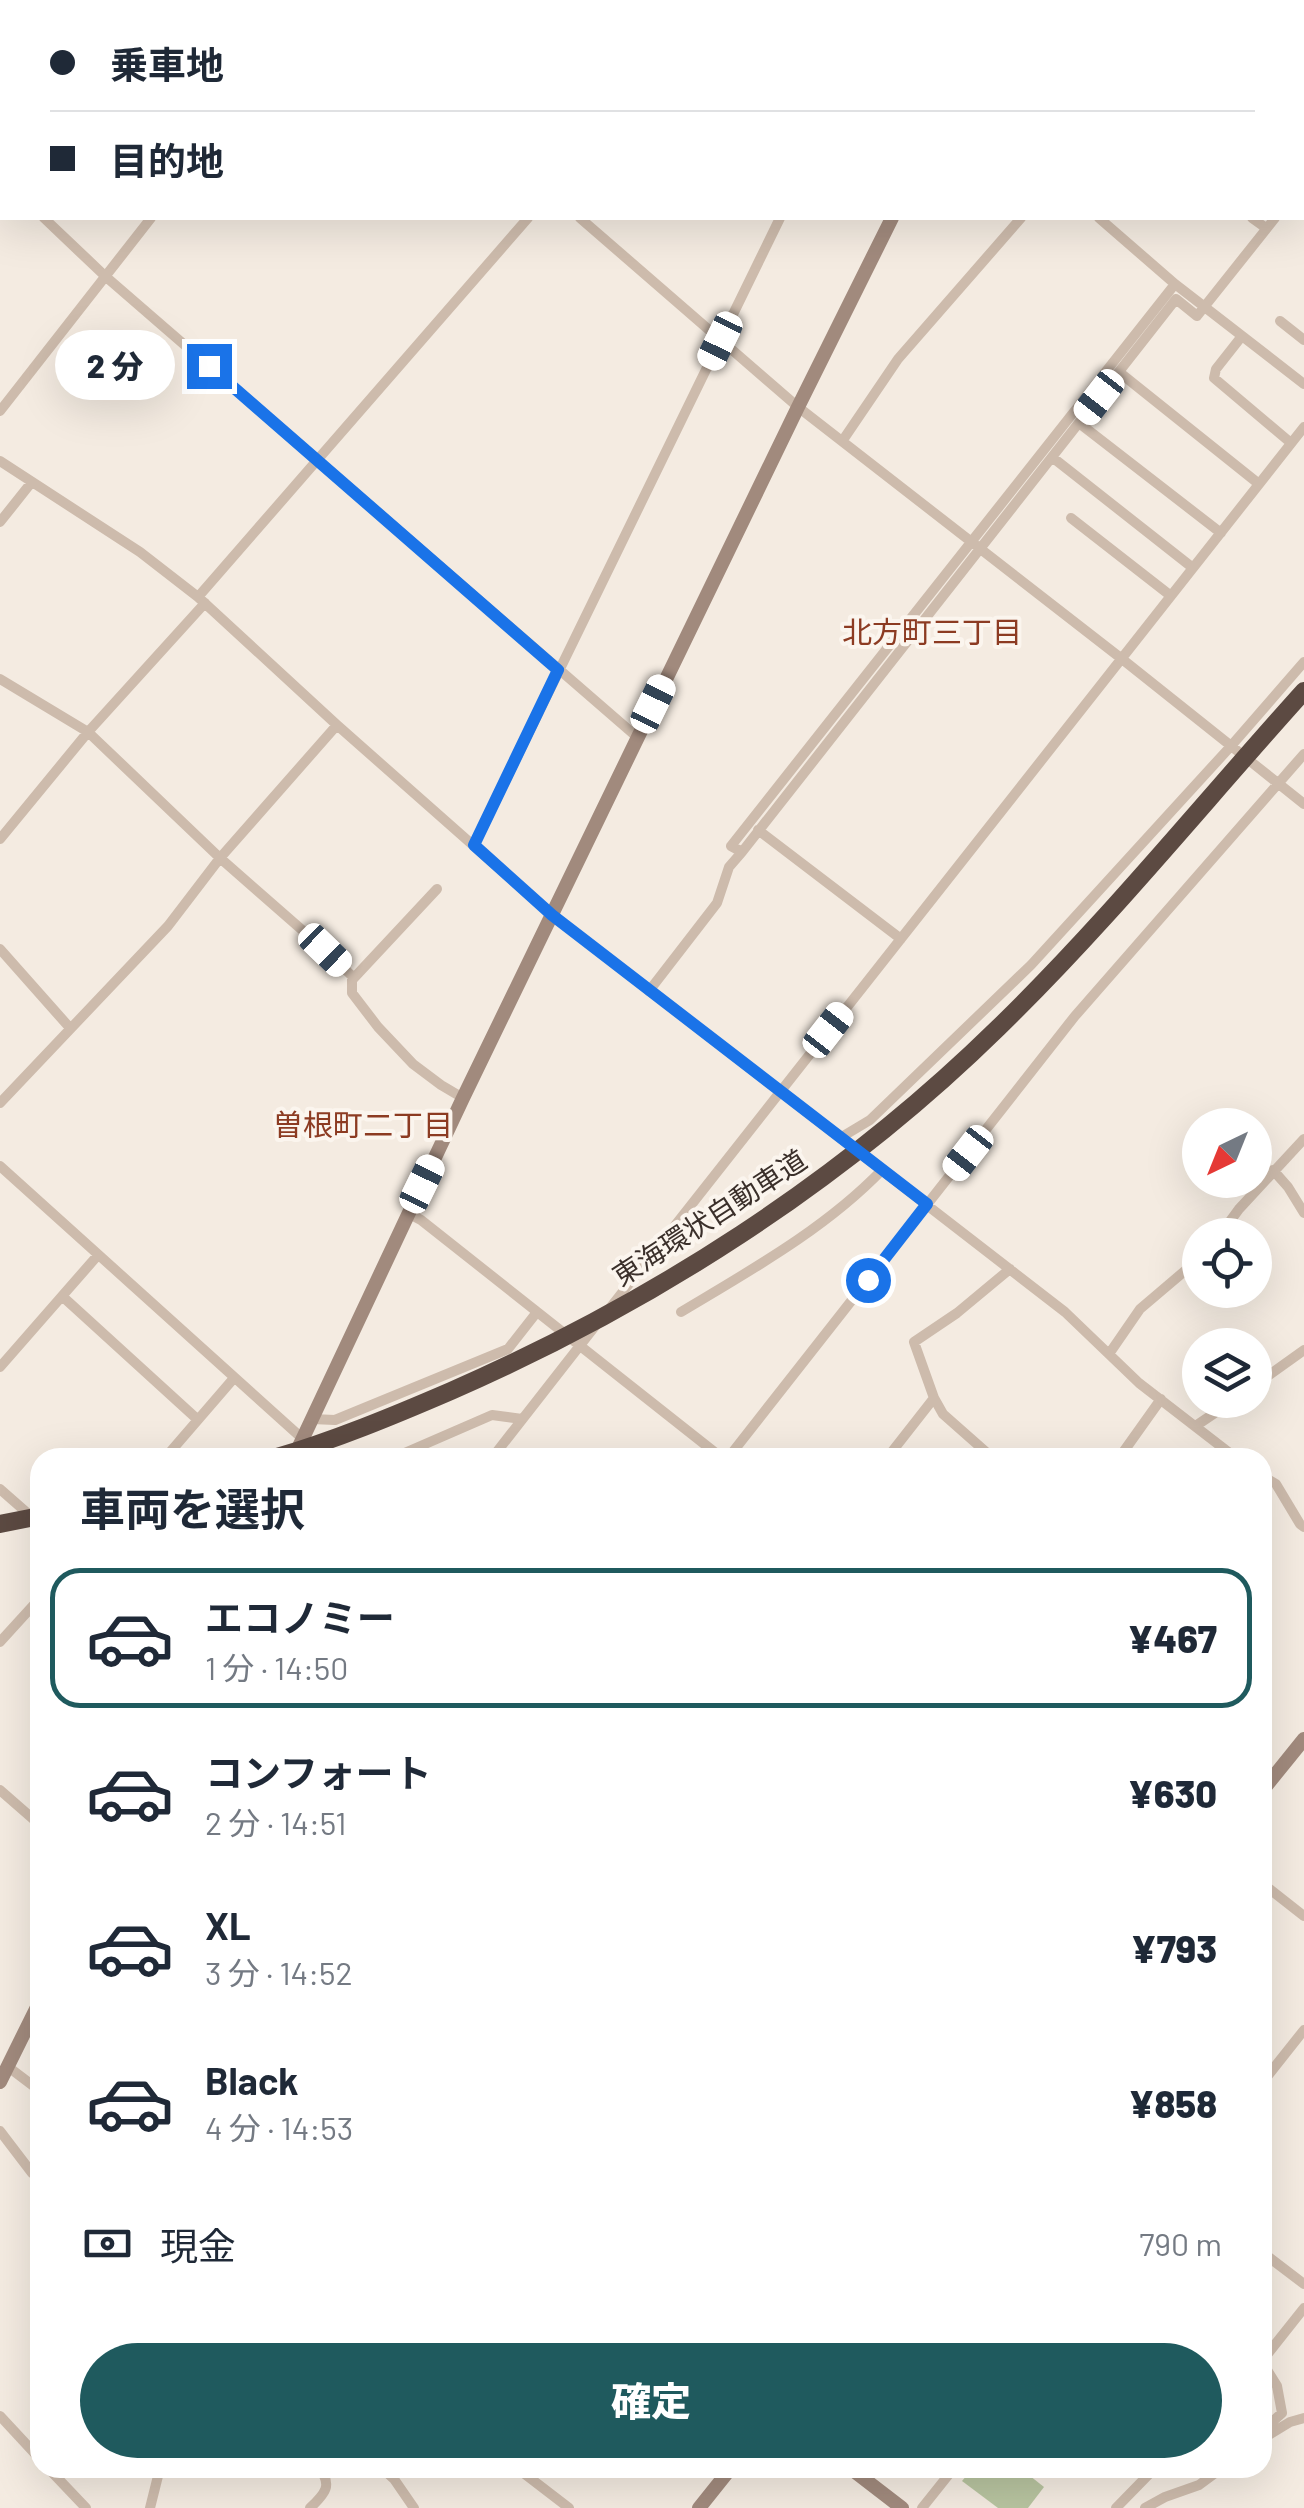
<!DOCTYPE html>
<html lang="ja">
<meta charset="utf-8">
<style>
:root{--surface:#fff;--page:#f6f6f7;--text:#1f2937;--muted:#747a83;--line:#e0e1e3;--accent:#1f5a5e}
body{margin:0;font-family:Barlow,"Noto Sans JP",sans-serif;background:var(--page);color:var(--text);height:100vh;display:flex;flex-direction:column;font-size:38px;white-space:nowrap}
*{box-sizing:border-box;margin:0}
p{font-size:32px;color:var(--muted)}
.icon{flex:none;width:55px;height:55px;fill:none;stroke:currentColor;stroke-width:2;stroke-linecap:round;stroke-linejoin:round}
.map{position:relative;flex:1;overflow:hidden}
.panel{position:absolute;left:30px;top:1448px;width:1242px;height:1030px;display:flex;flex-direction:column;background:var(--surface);border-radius:30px;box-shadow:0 10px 40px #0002}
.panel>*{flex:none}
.top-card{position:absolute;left:0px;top:0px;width:1305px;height:220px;box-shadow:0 10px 40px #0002;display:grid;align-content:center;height:220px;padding:0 50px;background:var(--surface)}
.needle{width:65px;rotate:223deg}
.controls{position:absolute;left:1182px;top:1108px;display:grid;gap:20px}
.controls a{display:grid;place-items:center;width:90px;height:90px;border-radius:50%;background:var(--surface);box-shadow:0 10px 40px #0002;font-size:50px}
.end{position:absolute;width:45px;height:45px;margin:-22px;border:12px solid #1a73e8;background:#fff;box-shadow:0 0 0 5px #fff}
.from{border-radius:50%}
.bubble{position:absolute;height:70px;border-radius:35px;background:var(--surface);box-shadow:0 10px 40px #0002;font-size:32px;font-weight:800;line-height:70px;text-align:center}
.car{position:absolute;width:30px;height:60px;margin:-30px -15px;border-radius:12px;box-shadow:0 0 8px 2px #0007;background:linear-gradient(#fff 24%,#345 0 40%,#fff 0 76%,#345 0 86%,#fff 0)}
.top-card b{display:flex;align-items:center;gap:35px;height:95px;font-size:38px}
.top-card b+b{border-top:2px solid var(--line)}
.top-card i{width:25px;height:25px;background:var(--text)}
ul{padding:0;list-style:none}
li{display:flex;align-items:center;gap:30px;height:140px;margin:0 20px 15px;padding:0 30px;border:5px solid transparent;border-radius:30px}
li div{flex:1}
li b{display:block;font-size:38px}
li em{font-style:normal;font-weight:800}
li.active{border-color:var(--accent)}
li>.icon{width:90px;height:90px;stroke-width:1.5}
h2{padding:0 50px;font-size:45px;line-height:120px}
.pay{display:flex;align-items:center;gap:25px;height:110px;padding:0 50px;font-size:38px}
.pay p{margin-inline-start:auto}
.cta{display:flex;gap:20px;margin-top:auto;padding:20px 50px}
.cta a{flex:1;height:115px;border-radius:60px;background:var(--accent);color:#fff;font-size:40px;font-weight:800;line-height:115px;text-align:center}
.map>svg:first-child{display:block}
.green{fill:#b8c4a0}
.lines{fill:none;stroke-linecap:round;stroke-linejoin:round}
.street{stroke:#cdbbac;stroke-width:10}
.secondary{stroke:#a18a7d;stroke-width:14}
.highway-bridge{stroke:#5c4a42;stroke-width:18}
.route{stroke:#1a73e8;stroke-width:12}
.labels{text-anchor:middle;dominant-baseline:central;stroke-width:8;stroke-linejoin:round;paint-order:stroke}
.street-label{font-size:28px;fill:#3b302b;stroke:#fbf5ee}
.neighbourhood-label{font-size:30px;fill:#8c3b22;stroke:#fbf5ee}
</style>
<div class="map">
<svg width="1304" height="2508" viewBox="0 0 1304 2508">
<rect width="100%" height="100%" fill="#f4ebe1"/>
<path class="green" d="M973 2468H1020L1044 2487 1028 2508H998L962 2481Z"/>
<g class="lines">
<path class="street" d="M89 0 92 2
M330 0 333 2
M877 0 880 2
M1132 0 1134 2
M58 2 60 0
M319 2 321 0
M715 2 717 0
M1083 2 1085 0
M1249 2 1251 0
M0 67 2 64
M1302 104 1304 106
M0 174 2 177
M1302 182 1304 180
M44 218 105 276 637 737
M580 218 798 407 1122 659 1304 804
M1099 218 1175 284 1304 384
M1252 218 1266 228
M1280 321 1304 340
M1242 336 1216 369 1214 378 1291 443
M1119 372 1259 484
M0 411 151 218
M1079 423 1221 533
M843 440 898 359 1021 218
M1052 457 1193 568
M0 461 140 552 198 597 337 725 552 915 1065 1312 1139 1383 1236 1458
M1071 518 1171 596
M0 522 31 483
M198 597 528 218
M0 679 88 732 220 858 325 950 352 976V993L378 1027 413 1064 441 1085 463 1098
M758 830 901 939
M0 839 88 732 205 603
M474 845 780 218
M742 852 1176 299 1197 316 1275 218
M0 949 70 1028
M352 980 437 889
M649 991 717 903 729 867 742 852 731 846 1175 284
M0 1103 168 926 220 858 337 725
M840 1138 870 1120 1031 965 1231 746 1304 662
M0 1166 324 1458
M1273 1170 1288 1187 1304 1213
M408 1213 421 1220 722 1458
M1220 1235 1239 1209 1304 1139
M62 1296 197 1419
M610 1308 1304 427
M681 1312C751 1270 825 1229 882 1170
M1109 1354 1140 1309 1200 1258
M0 1367 98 1255
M1255 1385 1304 1350
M934 1398 943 1414 986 1452 988 1458
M312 1419 335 1420 508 1349 537 1312
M1197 1425 1234 1400
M165 1458 234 1378
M393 1458 492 1415 522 1419
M492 1458 596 1325
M728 1458 1075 1016 1304 754
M887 1458 934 1398 914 1342 957 1313 1010 1269
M1119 1458 1161 1399
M1262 1476 1276 1484 1300 1524 1304 1527
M0 1489 33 1518
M0 1642 40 1598
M0 1790 40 1825
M1262 1883 1304 1916
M7 2066 40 2091
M1262 2083 1304 2030
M0 2131 32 2173 40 2175
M1262 2252 1304 2284
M1262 2361 1304 2308
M1262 2362 1277 2386 1282 2413 1262 2431
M0 2416 40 2459
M1262 2439 1290 2422 1304 2418
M48 2468 86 2508
M382 2468 394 2479 414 2508
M517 2468 569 2508
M150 2508 160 2468
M310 2508C325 2494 333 2485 319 2468
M922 2508 954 2468
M1116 2508 1155 2468
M1145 2508 1165 2497 1199 2485 1222 2468"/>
<path class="secondary" d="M998 2 999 0
M295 1455 463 1098 798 407 892 218
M1262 1791 1304 1739
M0 2082 40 2001
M850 2468 902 2508
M699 2508 731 2468"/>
<path class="highway-bridge" d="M274 1458C335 1440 393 1416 451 1391 652 1303 841 1182 998 1028 1107 922 1202 804 1304 691
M0 1524 40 1516"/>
</g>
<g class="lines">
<path class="route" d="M209 366 558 670 474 845 552 915 927 1204 868 1280"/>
</g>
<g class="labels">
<g class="street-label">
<text transform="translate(709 1217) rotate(-33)">東海環状自動車道</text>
</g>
<g class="neighbourhood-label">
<text x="932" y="631">北方町三丁目</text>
<text x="363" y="1124">曽根町二丁目</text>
</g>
</g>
</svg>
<div class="controls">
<a><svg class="needle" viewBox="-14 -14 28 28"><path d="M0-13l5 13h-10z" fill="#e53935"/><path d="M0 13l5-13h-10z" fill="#747a83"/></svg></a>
<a><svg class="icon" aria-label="locate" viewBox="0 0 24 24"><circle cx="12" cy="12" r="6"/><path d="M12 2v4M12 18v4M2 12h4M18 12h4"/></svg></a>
<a><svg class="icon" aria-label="layers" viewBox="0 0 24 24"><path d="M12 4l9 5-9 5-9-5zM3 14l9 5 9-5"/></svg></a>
</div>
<i class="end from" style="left:868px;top:1280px"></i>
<i class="end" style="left:209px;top:366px"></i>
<div class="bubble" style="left:55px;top:330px;width:120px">2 分</div>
<i class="car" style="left:720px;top:341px;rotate:206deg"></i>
<i class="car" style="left:1099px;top:397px;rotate:218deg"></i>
<i class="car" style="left:653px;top:704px;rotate:26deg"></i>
<i class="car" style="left:325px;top:950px;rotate:134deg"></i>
<i class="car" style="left:828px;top:1030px;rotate:38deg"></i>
<i class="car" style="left:968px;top:1153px;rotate:218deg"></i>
<i class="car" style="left:422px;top:1184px;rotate:26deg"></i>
<div class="top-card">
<b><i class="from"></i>乗車地</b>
<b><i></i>目的地</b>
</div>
<section class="panel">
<h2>車両を選択</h2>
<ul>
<li class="active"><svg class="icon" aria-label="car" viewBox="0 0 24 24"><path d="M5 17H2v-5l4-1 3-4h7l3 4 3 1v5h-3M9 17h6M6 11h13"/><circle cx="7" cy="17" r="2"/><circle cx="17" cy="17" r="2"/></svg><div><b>エコノミー</b><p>1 分 · 14:50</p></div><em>¥467</em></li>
<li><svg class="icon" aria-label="car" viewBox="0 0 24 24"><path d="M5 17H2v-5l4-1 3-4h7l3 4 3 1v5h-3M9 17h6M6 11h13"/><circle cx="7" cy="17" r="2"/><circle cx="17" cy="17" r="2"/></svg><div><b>コンフォート</b><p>2 分 · 14:51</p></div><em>¥630</em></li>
<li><svg class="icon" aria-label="car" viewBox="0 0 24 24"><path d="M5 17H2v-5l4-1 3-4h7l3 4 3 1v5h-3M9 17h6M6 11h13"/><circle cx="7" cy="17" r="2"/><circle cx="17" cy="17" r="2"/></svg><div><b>XL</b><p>3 分 · 14:52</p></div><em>¥793</em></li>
<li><svg class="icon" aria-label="car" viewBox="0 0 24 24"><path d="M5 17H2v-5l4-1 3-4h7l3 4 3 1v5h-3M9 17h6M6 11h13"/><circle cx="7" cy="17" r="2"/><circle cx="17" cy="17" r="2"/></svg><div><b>Black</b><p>4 分 · 14:53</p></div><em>¥858</em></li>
</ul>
<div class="pay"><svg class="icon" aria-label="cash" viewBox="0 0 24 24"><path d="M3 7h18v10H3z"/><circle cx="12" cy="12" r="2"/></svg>現金<p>790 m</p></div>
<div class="cta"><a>確定</a></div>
</section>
</div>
